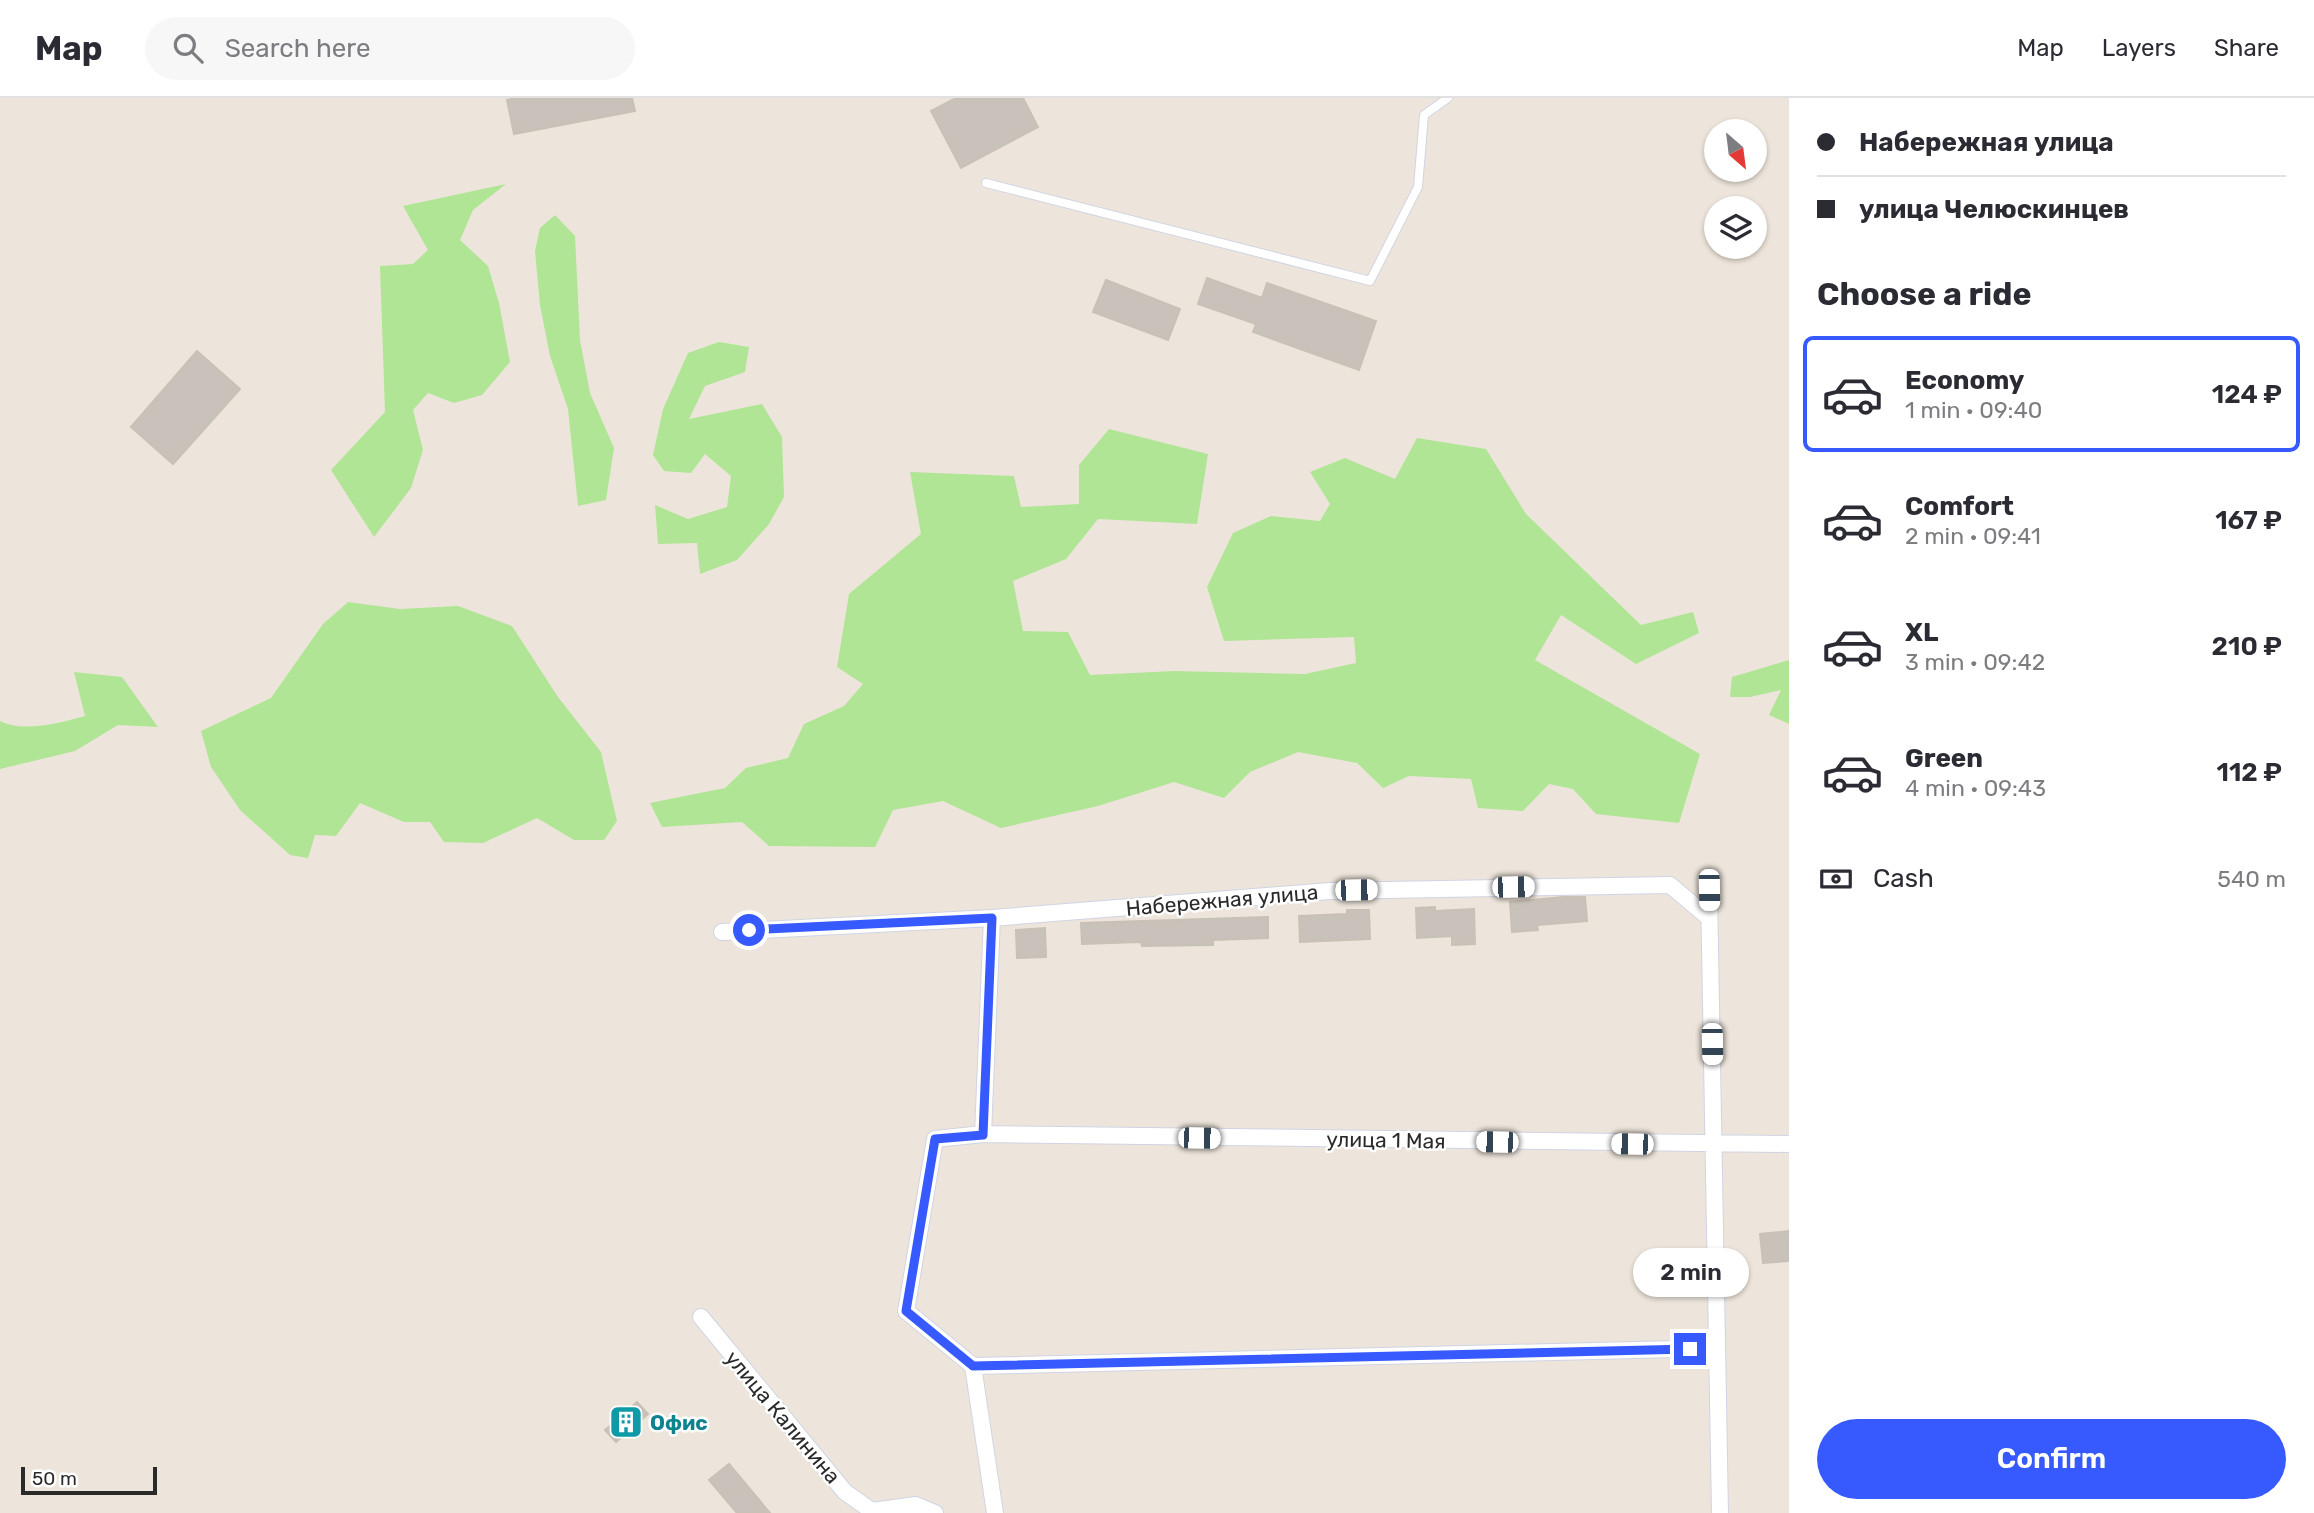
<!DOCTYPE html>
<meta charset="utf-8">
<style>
:root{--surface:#fff;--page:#f7f7f7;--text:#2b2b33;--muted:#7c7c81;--line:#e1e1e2;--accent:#365aff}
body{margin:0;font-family:Rubik,sans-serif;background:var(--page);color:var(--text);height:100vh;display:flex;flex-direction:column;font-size:26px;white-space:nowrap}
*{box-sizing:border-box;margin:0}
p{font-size:23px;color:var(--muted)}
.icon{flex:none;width:38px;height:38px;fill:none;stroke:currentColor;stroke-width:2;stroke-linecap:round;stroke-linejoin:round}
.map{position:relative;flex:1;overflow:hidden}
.details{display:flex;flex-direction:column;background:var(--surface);width:525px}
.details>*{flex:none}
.banner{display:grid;align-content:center;height:154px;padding:0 28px;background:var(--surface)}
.needle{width:46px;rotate:152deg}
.tools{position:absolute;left:1704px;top:21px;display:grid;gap:14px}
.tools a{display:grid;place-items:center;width:63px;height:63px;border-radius:50%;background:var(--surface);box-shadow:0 2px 5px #0004;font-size:35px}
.scale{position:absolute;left:21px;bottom:18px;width:136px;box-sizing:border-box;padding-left:7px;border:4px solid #2a2a2a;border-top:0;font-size:19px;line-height:24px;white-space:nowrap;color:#2a2a2a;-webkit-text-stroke:5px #fff;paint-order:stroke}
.end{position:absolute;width:32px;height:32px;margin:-16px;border:9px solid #365aff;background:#fff;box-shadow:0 0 0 4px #fff}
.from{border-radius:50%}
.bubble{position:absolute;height:49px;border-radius:24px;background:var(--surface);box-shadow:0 2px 5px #0004;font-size:23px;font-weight:600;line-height:49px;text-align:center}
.car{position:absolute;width:21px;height:42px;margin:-21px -10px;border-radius:9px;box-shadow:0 0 5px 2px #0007;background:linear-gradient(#fff 24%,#345 0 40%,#fff 0 76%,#345 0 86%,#fff 0)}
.banner b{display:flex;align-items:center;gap:24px;height:66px;font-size:26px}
.banner b+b{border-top:2px solid var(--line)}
.banner i{width:18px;height:18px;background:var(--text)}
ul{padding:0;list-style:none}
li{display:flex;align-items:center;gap:21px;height:116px;margin:0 14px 10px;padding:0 14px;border:4px solid transparent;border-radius:10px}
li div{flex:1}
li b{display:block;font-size:26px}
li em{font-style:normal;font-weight:600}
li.selected{border-color:var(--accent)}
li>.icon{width:63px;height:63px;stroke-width:1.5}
h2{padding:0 28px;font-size:32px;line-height:84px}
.pay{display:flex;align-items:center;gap:18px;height:77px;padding:0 28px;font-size:26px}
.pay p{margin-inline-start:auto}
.primary-button{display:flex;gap:14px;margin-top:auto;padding:14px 28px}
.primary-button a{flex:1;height:80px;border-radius:42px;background:var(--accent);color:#fff;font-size:28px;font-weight:600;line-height:80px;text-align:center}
header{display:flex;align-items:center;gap:42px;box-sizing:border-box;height:98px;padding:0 35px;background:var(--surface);border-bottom:2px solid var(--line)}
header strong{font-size:33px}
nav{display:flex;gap:38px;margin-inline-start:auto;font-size:24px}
.search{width:490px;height:63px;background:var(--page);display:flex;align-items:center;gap:18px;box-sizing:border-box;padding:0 24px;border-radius:38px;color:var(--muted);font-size:26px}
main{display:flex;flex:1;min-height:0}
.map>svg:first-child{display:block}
.green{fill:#b0e595}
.building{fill:#c8c2bb;stroke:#c8c1b5;stroke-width:2}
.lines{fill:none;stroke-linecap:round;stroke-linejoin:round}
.service-casing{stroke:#d0d4e3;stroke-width:10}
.minor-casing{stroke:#d0d4e3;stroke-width:18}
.service{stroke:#fff;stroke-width:8}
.minor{stroke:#fff;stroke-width:16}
.route{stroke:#365aff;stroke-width:9}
.labels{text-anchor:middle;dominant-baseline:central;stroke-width:5;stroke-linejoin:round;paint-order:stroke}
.street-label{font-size:21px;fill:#2a2a2a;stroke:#fff}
.culture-label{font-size:21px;font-weight:bold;fill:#0d838f;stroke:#fff;text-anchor:start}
</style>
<header>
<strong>Map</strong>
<div class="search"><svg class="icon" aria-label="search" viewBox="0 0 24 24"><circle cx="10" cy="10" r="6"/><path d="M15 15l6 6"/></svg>Search here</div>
<nav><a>Map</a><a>Layers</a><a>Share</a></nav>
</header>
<main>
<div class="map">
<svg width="1789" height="1415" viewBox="0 0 1789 1415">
<rect width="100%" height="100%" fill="#ede5db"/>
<path class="green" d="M506 86 473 112 460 142 488 168 499 205 510 264 482 297 454 305 428 295 413 312 423 352 411 390 374 439 331 372 385 314 380 168 413 166 428 152 403 108Z
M555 117 575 138 580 242 590 295 614 350 606 402 578 408 568 311 550 258 540 207 535 153 540 130Z
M719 244 749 249 745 274 705 288 689 321 762 306 782 339 784 399 769 426 737 462 700 476 697 445 658 446 655 407 688 421 727 409 731 378 705 356 691 375 664 373 653 357 663 311 688 255Z
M1109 331 1208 356 1197 426 1098 421 1066 461 1013 483 1023 533 1068 534 1090 577 1174 573 1305 576 1356 565 1354 539 1224 543 1207 489 1233 435 1271 418 1320 423 1330 406 1310 374 1345 360 1395 381 1417 340 1486 351 1526 416 1641 527 1693 514 1699 535 1636 566 1561 517 1535 562 1700 656 1679 725 1596 716 1573 691 1549 686 1523 713 1478 710 1471 681 1409 678 1383 690 1357 665 1298 654 1250 674 1224 700 1174 684 1098 708 1001 730 943 703 893 712 875 749 769 748 742 724 662 729 650 705 725 690 746 670 788 660 804 626 844 608 863 586 837 569 849 496 921 436 910 374 1014 378 1021 409 1079 406V367Z
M348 504 400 511 458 508 512 528 558 599 601 654 617 723 604 742H574L537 720 483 745 444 744 430 724H404L360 705 336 738 315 737 308 760 290 757 240 712 211 669 201 633 271 600 323 526Z
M1789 562V626L1769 617 1781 592 1750 599H1730L1732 579Z
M74 574 122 579 158 629 118 627 75 653 0 671V623C24 635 60 625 85 618Z"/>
<path class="building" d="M516 0H632L635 13 514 36 507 2Z
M956 0H1023L1038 29 961 70 931 13Z
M1207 180 1262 200 1267 185 1376 223 1359 272 1253 234 1256 226 1198 206Z
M1106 182 1180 211 1168 242 1093 214Z
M197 253 240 291 173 366 131 329Z
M1563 799H1585L1587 823 1537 827 1538 832 1512 834 1510 804Z
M1435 809V813L1474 811 1475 846 1452 847V838L1417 840 1416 810Z
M1347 812H1369L1370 841 1300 844 1299 818 1347 816Z
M1268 819V840L1213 842V847L1142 848 1141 844 1082 846 1081 825Z
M1045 830 1046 859 1017 860 1016 832Z
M1789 1133V1163L1763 1165 1760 1136Z
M637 1304 648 1316 616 1344 605 1332Z
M729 1366 770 1415H737L709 1382Z"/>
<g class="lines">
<defs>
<path id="service" d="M986 85 1370 183 1418 89 1424 17 1448 0"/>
<path id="minor" d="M1709 792 1720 1415
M992 820 983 1036 935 1041 906 1213 973 1268 995 1415
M722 834 992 820 1330 793 1670 787 1709 820
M983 1036 1789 1046
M701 1219 845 1394 872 1413 916 1407 935 1415
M973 1268 1717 1250"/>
</defs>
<use href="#service" class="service-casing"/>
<use href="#minor" class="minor-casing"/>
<use href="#service" class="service"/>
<use href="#minor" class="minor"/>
</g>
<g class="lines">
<path class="route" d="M749 832 992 820 983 1037 935 1041 906 1213 973 1268 1690 1251"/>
</g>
<defs>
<symbol id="building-square" viewBox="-11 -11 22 22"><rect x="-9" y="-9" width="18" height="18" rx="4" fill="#0f9aa8" stroke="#fff"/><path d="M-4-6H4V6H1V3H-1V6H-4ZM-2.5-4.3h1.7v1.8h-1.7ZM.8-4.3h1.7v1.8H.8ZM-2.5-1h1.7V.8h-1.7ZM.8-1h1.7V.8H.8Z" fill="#fff"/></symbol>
</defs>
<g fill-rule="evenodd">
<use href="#building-square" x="607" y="1305" width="38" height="38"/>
</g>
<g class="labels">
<g class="street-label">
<text transform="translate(1222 802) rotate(-5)">Набережная улица</text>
<text transform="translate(1386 1042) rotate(1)">улица 1 Мая</text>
<text transform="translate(783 1319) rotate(50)">улица Калинина</text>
</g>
<g class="culture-label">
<text x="650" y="1324">Офис</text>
</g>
</g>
</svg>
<div class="tools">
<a><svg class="needle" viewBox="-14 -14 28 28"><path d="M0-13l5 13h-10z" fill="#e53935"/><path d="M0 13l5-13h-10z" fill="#7c7c81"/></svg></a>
<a><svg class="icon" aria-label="layers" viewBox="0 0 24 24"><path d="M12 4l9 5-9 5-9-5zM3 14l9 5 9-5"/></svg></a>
</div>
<div class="scale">50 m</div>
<i class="end from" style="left:749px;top:832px"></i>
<i class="end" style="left:1690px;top:1251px"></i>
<div class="bubble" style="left:1633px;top:1150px;width:116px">2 min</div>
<i class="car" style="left:1513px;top:789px;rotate:89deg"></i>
<i class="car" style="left:1356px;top:792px;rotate:89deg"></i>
<i class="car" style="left:1709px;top:792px;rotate:179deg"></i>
<i class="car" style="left:1712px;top:946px;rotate:179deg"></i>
<i class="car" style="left:1199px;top:1040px;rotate:91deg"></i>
<i class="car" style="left:1497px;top:1044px;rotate:271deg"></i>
<i class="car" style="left:1632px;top:1046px;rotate:271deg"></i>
</div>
<section class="details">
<div class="banner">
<b><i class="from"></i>Набережная улица</b>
<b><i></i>улица Челюскинцев</b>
</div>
<h2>Choose a ride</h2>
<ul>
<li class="selected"><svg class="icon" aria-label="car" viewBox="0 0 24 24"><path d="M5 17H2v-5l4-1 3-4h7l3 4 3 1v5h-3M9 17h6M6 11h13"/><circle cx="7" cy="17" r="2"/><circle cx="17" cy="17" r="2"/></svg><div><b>Economy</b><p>1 min · 09:40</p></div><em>124 ₽</em></li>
<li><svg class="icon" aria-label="car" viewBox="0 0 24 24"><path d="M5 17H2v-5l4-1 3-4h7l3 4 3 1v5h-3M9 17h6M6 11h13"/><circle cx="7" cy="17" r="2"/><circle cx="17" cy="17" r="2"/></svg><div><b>Comfort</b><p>2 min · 09:41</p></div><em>167 ₽</em></li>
<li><svg class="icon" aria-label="car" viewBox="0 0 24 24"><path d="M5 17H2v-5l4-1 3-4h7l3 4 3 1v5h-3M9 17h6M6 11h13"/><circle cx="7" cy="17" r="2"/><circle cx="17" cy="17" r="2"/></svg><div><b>XL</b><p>3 min · 09:42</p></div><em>210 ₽</em></li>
<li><svg class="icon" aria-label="car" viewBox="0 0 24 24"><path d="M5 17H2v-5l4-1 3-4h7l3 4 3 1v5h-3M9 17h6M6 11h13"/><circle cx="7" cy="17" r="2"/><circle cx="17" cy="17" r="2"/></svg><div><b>Green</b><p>4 min · 09:43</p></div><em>112 ₽</em></li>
</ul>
<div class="pay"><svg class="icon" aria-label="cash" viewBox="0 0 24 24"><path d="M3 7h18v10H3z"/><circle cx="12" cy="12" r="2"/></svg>Cash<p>540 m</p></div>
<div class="primary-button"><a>Confirm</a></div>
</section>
</main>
